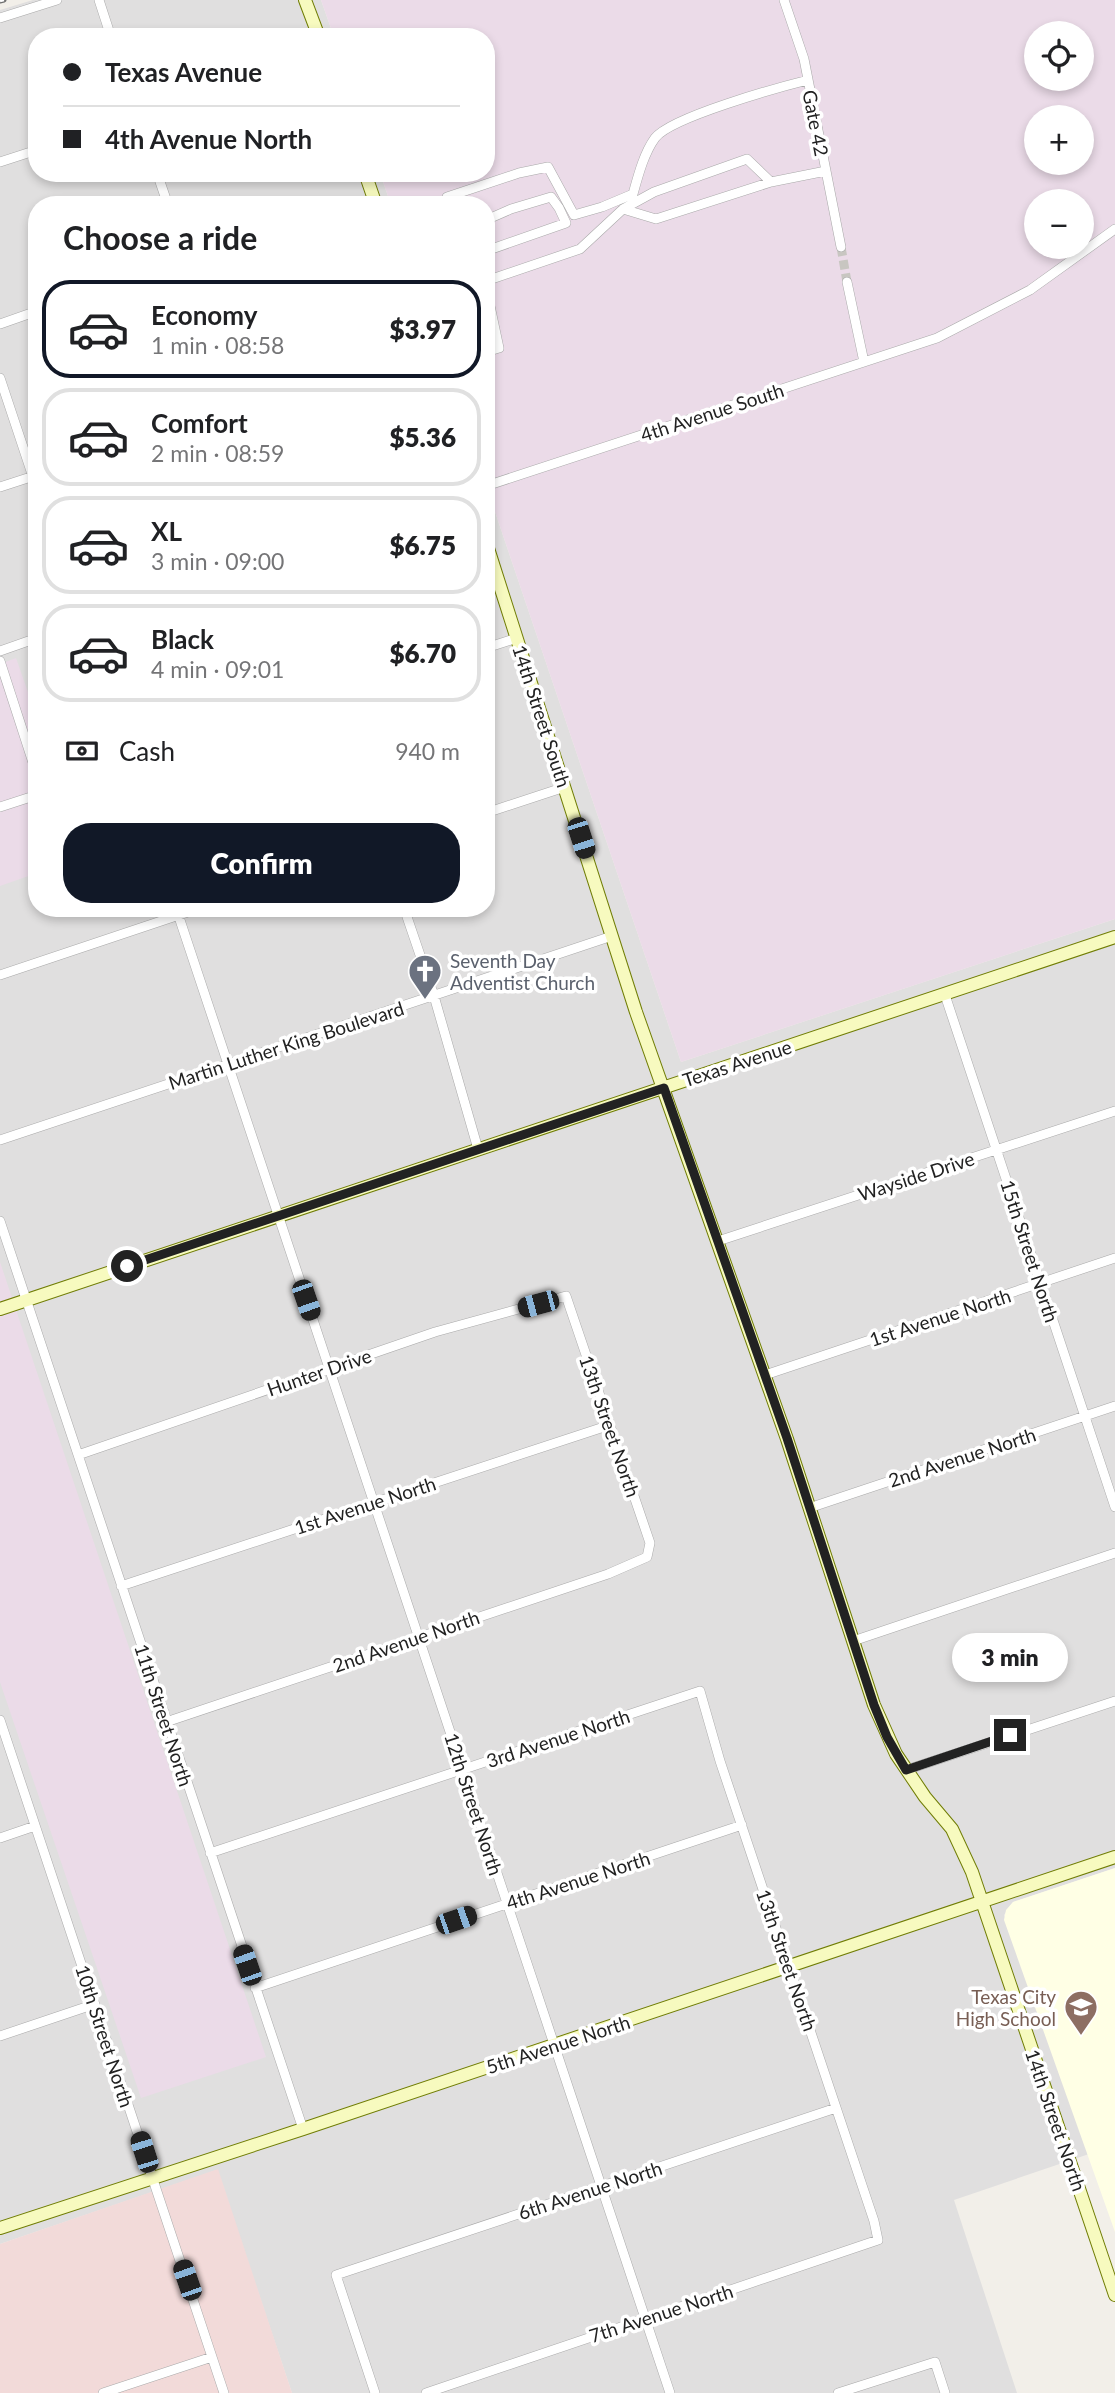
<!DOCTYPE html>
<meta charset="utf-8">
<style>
:root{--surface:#fff;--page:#f6f6f6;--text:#202124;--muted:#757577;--line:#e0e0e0;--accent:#111827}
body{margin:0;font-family:Lato,sans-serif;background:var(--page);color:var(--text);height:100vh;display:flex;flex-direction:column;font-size:26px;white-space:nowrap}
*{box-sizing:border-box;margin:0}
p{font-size:23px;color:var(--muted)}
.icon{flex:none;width:38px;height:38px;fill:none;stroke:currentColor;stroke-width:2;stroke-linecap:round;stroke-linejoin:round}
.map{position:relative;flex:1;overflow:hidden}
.panel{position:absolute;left:28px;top:196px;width:467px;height:721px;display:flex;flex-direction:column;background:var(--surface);border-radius:28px;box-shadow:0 4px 10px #0003}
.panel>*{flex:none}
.guide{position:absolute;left:28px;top:28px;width:467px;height:154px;border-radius:28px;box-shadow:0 4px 10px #0003;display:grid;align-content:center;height:154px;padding:0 35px;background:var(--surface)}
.tools{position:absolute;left:1024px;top:21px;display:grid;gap:14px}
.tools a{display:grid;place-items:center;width:70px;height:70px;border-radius:50%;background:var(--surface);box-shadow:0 4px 10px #0003;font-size:35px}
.end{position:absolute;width:32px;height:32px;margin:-16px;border:9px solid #222;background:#fff;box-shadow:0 0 0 4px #fff}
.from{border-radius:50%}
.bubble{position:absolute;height:49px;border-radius:24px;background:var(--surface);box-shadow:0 4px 10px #0003;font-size:23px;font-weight:800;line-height:49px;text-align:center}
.car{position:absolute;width:21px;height:42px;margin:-21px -10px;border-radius:9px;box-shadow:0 0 5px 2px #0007;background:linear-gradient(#222 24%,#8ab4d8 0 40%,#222 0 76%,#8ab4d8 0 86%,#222 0)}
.guide b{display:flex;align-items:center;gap:24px;height:66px;font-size:26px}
.guide b+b{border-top:2px solid var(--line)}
.guide i{width:18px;height:18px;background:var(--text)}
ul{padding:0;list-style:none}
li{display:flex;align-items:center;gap:21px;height:98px;margin:0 14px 10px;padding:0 21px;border:4px solid var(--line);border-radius:28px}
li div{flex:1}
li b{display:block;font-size:26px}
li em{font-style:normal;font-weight:800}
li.on{border-color:var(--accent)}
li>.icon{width:63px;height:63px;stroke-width:1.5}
h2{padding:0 35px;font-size:32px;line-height:84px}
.pay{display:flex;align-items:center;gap:18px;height:77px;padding:0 35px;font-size:26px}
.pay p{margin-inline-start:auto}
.action{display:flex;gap:14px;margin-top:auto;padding:14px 35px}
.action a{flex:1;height:80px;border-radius:28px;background:var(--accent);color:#fff;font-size:28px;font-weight:800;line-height:80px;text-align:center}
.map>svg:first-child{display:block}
.residential{fill:#e0dfdf}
.commercial{fill:#f2dad9}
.industrial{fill:#ebdbe8;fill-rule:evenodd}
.education{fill:#ffffe5}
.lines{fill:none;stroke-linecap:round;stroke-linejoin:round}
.street-tunnel{stroke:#c8c6c1;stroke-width:9;stroke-dasharray:9 4.5;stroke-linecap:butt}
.street-casing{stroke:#a9a9a9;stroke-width:10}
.secondary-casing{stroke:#707d05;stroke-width:14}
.street{stroke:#fff;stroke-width:9}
.secondary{stroke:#f7fabf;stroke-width:12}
.rail-casing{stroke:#707070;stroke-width:5}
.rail{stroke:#fff;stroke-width:2.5;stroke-dasharray:8;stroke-linecap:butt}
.route{stroke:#222;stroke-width:9}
.labels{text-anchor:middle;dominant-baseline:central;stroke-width:7;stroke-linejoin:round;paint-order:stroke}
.street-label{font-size:19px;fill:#222;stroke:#fff}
.worship-label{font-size:19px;fill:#5b616d;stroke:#fff;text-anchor:start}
.education-label{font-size:19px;fill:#785e54;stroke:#fff;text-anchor:end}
</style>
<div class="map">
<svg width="1115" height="2393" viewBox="0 0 1115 2393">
<rect width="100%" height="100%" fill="#f2efe9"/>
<path class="residential" d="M33 0H321L334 37H37V173H380L391 205H37V908H486L487 488 681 1062 1115 919V1868L1013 1902 1004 1915 1089 2154 954 2200 1017 2393H292L217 2170 0 2244V10Z"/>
<path class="commercial" d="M218 2169 292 2393H0V2244Z"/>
<path class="industrial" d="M321 0H1115V919L681 1062 487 488 486 205H391L380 173H486V37H334ZM1036 33H1082V79H1036ZM1036 117H1082V163H1036ZM1036 201H1082V247H1036Z
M16 658 37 718V873L0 886V664Z
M0 1262 266 2057 141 2098 0 1682Z"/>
<path class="education" d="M1115 1868V2232L1004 1920 1006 1910 1013 1902Z"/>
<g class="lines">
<path class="street-tunnel" d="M841 247 847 282"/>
<defs>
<path id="street" d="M99 0 111 37
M784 0 804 59 841 247
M0 18 57 0
M0 162 37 150
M157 173 168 205
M358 205 374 200
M447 205V197L519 173 548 167 574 215 602 207 633 194C638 176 644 153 655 138 671 117 780 87 808 80
M623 209 656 219 771 182
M486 220 511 209 551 197 559 208 566 223 486 251
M486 281 580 249 623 209 654 192 747 159 771 182 826 171
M847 282 864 362
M486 287 499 348 486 352
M0 324 37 311
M0 378 37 489
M486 486 937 338 1030 290 1115 229
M0 487 37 475
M486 648 517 638
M0 651 37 638
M0 661 37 775
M0 807 37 795
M486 813 565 787
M176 908 670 2393
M404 908 434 996 478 1149
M0 975 200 908
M945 995 1115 1507
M0 1140 612 936
M0 1221 303 2129
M718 1241 1115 1111
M765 1375 1115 1258
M78 1455 435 1332 566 1296 650 1543 647 1557 608 1574 166 1722
M809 1508 1115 1406
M121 1586 610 1425
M853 1641 1115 1553
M0 1720 224 2393
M906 1770 1115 1701
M0 1838 35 1826
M210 1853 700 1691 720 1761 874 2221 878 2240 426 2393
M255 1988 742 1825
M0 2036 95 2004
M103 2393 212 2357
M375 2393 336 2275 836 2108
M838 2393 935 2362 945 2393"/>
<path id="secondary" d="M305 0 319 37
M365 173 376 205
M486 542 636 1012 787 1439 874 1705 896 1754 925 1797 952 1829 972 1872 1115 2295
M0 1309 1115 937
M0 2228 303 2129 1115 1857"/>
</defs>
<use href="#street" class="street-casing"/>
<use href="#secondary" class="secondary-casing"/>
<use href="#street" class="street"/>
<use href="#secondary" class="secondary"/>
<defs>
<path id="rail" d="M0 1 4 0"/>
</defs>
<use href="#rail" class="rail-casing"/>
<use href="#rail" class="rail"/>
</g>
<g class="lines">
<path class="route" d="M127 1266 664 1088 787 1438 874 1705 887 1737 906 1770 1010 1735"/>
</g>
<defs>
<symbol id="church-pin" viewBox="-11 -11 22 30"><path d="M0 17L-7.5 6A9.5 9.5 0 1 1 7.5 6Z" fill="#6b7280" stroke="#fff"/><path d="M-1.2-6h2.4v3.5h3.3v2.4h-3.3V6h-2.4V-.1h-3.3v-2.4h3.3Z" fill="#fff"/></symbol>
<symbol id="school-pin" viewBox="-11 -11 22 30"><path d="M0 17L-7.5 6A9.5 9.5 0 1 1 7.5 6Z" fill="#8d6e63" stroke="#fff"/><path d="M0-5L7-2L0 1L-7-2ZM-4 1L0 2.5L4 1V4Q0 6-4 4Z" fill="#fff"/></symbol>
</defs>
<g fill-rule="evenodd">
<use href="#church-pin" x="406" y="952" width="38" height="52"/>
<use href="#school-pin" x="1062" y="1988" width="38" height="52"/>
</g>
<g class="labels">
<g class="street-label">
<text transform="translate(816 123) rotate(79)">Gate 42</text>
<text transform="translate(712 412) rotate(-18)">4th Avenue South</text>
<text transform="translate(542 716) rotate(72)">14th Street South</text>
<text transform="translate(286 1045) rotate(-18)">Martin Luther King Boulevard</text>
<text transform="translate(737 1063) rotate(-18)">Texas Avenue</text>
<text transform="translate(916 1176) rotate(-18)">Wayside Drive</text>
<text transform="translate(1030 1251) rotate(72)">15th Street North</text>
<text transform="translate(940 1317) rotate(-18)">1st Avenue North</text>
<text transform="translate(319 1372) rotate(-19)">Hunter Drive</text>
<text transform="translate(610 1426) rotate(71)">13th Street North</text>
<text transform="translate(962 1457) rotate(-18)">2nd Avenue North</text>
<text transform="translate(365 1505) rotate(-18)">1st Avenue North</text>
<text transform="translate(406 1641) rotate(-19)">2nd Avenue North</text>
<text transform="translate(164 1715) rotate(72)">11th Street North</text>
<text transform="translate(558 1738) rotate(-18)">3rd Avenue North</text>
<text transform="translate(474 1804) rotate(72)">12th Street North</text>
<text transform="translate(578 1880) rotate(-18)">4th Avenue North</text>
<text transform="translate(787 1960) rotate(71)">13th Street North</text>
<text transform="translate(105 2036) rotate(72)">10th Street North</text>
<text transform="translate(558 2044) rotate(-18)">5th Avenue North</text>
<text transform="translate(1056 2120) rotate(71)">14th Street North</text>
<text transform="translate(590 2190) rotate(-18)">6th Avenue North</text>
<text transform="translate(661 2313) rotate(-18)">7th Avenue North</text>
</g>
<g class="worship-label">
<text x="450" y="960">Seventh Day<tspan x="450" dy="22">Adventist Church</tspan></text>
</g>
<g class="education-label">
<text x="1056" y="1996">Texas City<tspan x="1056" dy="22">High School</tspan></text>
</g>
</g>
</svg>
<div class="tools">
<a><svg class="icon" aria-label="locate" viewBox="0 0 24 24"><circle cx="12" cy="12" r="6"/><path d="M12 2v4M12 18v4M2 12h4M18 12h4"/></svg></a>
<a>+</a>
<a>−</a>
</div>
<i class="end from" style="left:127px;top:1266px"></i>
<i class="end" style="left:1010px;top:1735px"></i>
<div class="bubble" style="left:952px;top:1633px;width:116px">3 min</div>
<i class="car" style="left:581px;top:838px;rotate:162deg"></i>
<i class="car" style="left:306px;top:1300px;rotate:161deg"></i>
<i class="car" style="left:538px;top:1304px;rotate:255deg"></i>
<i class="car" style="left:456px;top:1920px;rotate:71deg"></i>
<i class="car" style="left:247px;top:1965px;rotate:341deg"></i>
<i class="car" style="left:144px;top:2152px;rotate:342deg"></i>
<i class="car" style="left:187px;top:2280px;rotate:341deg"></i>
<div class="guide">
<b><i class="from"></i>Texas Avenue</b>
<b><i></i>4th Avenue North</b>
</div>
<section class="panel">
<h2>Choose a ride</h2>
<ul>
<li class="on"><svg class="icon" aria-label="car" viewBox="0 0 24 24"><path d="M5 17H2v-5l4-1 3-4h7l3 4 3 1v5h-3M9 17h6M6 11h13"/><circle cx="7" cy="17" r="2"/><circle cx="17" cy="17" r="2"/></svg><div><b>Economy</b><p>1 min · 08:58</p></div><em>$3.97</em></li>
<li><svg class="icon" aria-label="car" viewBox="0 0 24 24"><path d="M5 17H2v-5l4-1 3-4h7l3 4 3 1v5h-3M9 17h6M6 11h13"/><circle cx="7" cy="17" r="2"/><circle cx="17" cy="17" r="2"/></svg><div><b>Comfort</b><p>2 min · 08:59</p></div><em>$5.36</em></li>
<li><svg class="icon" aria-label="car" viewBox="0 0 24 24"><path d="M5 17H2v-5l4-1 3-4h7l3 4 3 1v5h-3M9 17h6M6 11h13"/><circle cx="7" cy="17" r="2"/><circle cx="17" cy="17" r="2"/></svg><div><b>XL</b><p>3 min · 09:00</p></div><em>$6.75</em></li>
<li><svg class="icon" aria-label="car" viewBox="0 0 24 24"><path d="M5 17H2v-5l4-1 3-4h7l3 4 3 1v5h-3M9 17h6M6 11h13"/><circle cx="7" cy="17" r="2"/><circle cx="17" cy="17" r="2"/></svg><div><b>Black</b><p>4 min · 09:01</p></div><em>$6.70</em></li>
</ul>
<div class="pay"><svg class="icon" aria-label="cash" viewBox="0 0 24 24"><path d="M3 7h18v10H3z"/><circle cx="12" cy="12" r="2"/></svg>Cash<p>940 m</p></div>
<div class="action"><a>Confirm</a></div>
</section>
</div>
